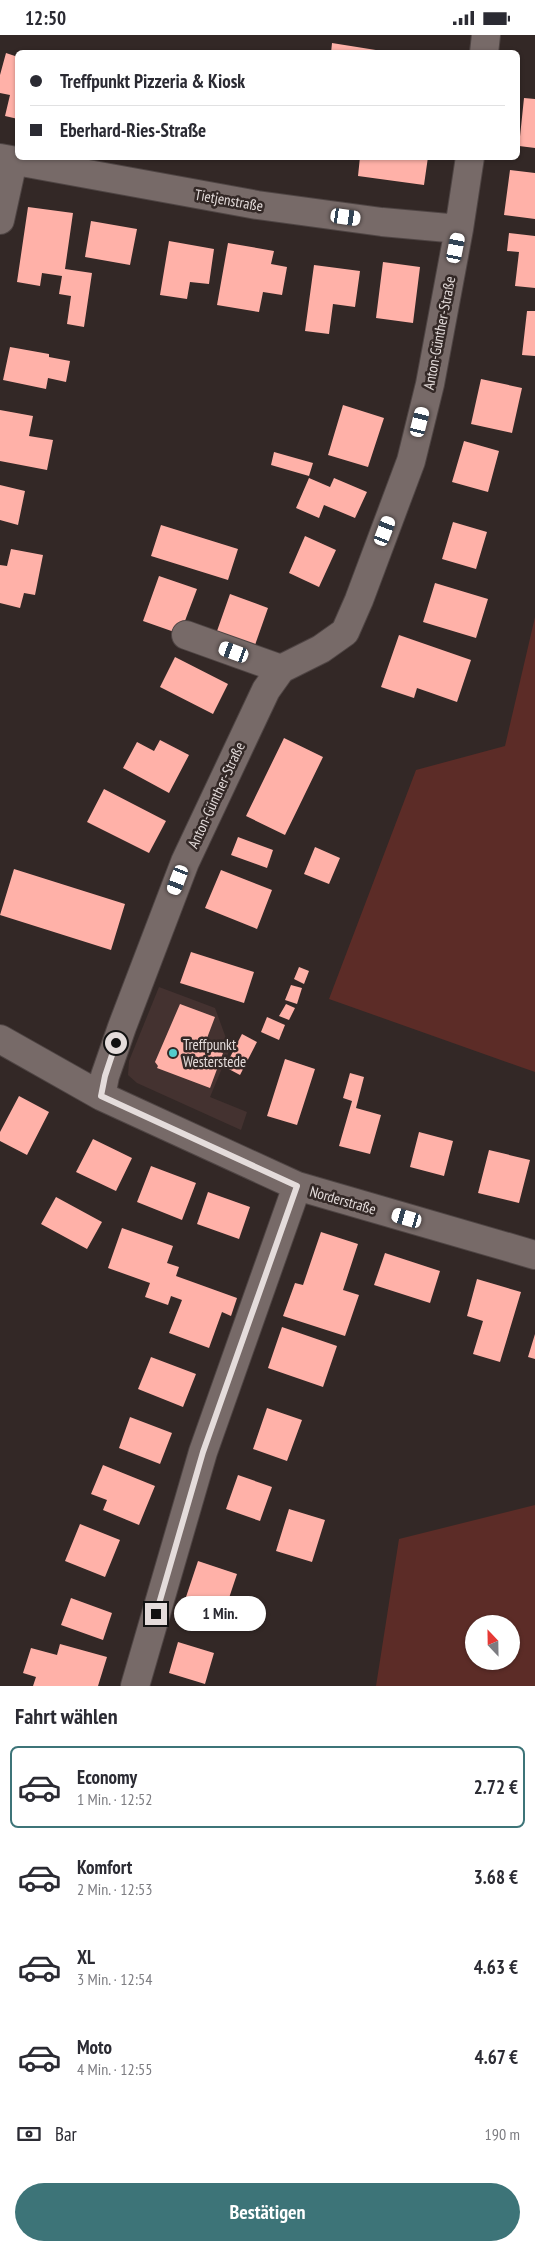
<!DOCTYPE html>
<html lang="de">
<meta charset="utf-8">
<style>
:root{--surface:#fff;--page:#f7f7f7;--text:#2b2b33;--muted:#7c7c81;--line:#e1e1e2;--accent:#3d7478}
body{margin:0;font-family:"PT Sans Narrow",sans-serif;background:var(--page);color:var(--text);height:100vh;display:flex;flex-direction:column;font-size:19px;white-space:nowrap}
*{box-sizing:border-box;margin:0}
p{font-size:16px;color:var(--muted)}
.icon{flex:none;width:28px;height:28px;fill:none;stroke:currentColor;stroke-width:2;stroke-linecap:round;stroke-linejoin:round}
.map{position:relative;height:1651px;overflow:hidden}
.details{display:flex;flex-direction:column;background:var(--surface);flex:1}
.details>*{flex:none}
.banner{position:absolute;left:15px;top:15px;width:505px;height:110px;border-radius:8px;box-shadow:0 1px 4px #0004;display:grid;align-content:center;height:110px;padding:0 15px;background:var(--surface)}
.needle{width:32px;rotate:338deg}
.controls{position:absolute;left:465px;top:1580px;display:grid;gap:10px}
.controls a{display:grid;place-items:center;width:55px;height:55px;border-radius:50%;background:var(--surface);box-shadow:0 1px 4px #0004;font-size:25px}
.end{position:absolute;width:22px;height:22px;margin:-11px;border:6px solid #e4dcdb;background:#111;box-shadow:0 0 0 2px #111}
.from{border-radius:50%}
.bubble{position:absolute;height:35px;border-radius:18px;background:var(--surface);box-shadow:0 1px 4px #0004;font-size:16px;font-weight:800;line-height:35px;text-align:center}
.car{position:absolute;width:15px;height:30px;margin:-15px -8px;border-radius:6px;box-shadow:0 0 4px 1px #0007;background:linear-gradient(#fff 24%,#345 0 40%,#fff 0 76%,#345 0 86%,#fff 0)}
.banner b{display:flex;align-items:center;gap:18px;height:48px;font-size:19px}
.banner b+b{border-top:1px solid var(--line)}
.banner i{width:12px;height:12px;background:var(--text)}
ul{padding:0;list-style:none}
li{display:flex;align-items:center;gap:15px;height:82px;margin:0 10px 8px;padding:0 5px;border:2px solid transparent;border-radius:8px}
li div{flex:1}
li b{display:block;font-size:19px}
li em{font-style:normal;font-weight:800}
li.active{border-color:var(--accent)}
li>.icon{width:45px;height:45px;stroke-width:1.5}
h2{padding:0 15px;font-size:22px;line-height:60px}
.pay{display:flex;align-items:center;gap:12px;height:55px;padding:0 15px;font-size:19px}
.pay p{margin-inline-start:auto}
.action{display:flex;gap:10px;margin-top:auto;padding:10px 15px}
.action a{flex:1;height:58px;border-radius:30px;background:var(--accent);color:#fff;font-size:20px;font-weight:800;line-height:58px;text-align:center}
.status{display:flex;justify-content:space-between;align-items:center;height:35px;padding:0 25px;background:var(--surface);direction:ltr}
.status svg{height:14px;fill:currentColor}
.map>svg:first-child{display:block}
.built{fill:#443230}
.green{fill:#5c2c27;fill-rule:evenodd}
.building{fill:#ffb1a8}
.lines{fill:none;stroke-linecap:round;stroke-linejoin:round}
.minor-casing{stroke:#4f4544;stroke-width:30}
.minor{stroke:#776a68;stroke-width:28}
.route{stroke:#e4dcdb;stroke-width:6}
.poi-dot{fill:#52cdcd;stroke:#332826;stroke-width:2}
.labels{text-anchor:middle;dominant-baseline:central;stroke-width:5;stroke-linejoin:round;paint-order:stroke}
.street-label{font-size:15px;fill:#e4dcdb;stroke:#332826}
.poi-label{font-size:15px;fill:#e4dcdb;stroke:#332826;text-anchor:start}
</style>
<div class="status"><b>12:50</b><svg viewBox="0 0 49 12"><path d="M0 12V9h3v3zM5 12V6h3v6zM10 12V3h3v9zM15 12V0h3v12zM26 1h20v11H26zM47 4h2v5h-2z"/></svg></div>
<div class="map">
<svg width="535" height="1651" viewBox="0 0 535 1651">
<rect width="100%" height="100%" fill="#332826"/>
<path class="built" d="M159 952 215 973 230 1014 210 1062 247 1077 241 1095 137 1048 128 1040 129 1026Z"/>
<path class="green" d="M535 582V1037L329 964 416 735 505 711Z
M535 1470V1651H376L399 1504ZM474 1589H511V1626H474Z"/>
<path class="building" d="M332 8 382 16V18H331Z
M6 18 18 22V84L5 81 10 60 0 58V40Z
M524 63 535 64V113L519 111Z
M360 122H428L424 150 358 141Z
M510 135 535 138V184L504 180Z
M28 172 73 178 65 234 92 238 84 292 67 289 71 261 59 259 62 241 42 238 40 251 17 247Z
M91 186 137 194 130 230 85 222Z
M509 198 535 201V253L515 251 519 217 507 216Z
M169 206 214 214 209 249 190 247 187 264 160 260Z
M228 208 274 216 271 229 287 232 282 260 263 257 259 277 217 270Z
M383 227 420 232 413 288 376 283Z
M314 230 360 236 355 272 333 269 329 299 305 296Z
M527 276H535V321L522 320Z
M10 312 49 319V322L70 326 66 347 48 343 46 354 3 345Z
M481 344 522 353 512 398 471 389Z
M343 370 384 383 368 432 328 420Z
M0 375 33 381 29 401 53 405 47 435 0 426Z
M464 406 499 416 488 457 452 447Z
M274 417 313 428 309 441 271 430Z
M309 443 330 452 334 443 367 457 355 483 324 470 319 483 296 473Z
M0 450 25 456 18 490 0 485Z
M453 487 487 497 476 534 442 524Z
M161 490 238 514 228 545 151 521Z
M305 501 336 515 319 552 289 538Z
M11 514 43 520 35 560 24 558 20 573 0 568V530L7 531Z
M159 541 197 554 180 599 143 586Z
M435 548 488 564 476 603 423 587Z
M230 559 268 573 255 610 217 596Z
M399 600 471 625 457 667 417 653 414 663 381 652Z
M175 622 228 649 213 679 160 652Z
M284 703 323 722 285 800 246 781Z
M160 705 189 720 169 758 123 733 137 707 154 716Z
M104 754 166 786 149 818 87 787Z
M238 802 273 815 267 833 231 820Z
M315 812 340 823 329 849 304 839Z
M14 834 125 869 111 915 0 880Z
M221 835 272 855 257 894 205 873Z
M191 917 254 937 244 968 180 948Z
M299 932 309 936 304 949 294 944Z
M291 950 302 953 297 969 285 965Z
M180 969 215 982 204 1011 223 1018 210 1053 157 1033 158 1031 155 1027Z
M286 969 295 973 289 985 279 981Z
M267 982 285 990 279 1005 261 997Z
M242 999 257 1007 240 1040 225 1032Z
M285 1024 315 1034 297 1090 267 1081Z
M350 1038 364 1042 356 1073 381 1080 370 1119 339 1111 352 1066 343 1063Z
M19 1061 49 1077 27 1120 0 1106V1097Z
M419 1097 453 1106 444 1141 410 1132Z
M93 1104 132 1123 116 1156 76 1137Z
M489 1115 530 1125 519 1168 478 1158Z
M151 1131 196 1148 182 1185 137 1167Z
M208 1157 250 1172 239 1204 197 1189Z
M56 1162 102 1187 87 1214 41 1189Z
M122 1193 173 1211 167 1228 179 1232 176 1241 237 1263 231 1281 222 1277 209 1313 169 1298 182 1265 171 1261 168 1270 145 1262 150 1248 108 1233Z
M321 1197 358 1209 343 1255 359 1260 345 1301 283 1281 295 1248 303 1250Z
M385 1218 440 1236 430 1268 374 1250Z
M477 1244 521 1257 500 1327 473 1319 483 1286 467 1281Z
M282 1292 337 1311 323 1352 268 1333Z
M535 1299V1324L528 1322Z
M151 1322 196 1339 183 1372 138 1354Z
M267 1373 302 1385 287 1426 253 1414Z
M130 1382 172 1398 160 1429 119 1413Z
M103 1430 155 1451 139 1490 103 1475 107 1465 91 1459Z
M238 1440 272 1452 260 1486 226 1474Z
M289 1474 325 1485 312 1527 276 1516Z
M80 1489 120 1505 105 1542 65 1526Z
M198 1526 237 1539 225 1575 186 1562Z
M71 1563 112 1578 103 1605 61 1590Z
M178 1607 214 1618 205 1649 169 1638Z
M60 1609 107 1622 98 1651H33L36 1642 23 1638 31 1613 57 1620Z"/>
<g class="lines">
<defs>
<path id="minor" d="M484 18 486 0
M0 123 257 170 382 187 459 194
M0 185 13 126
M186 600 281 634
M0 1004 101 1061 297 1151 535 1220
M101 1061 105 1041 122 992 185 827 266 655 281 634 321 614 345 597 359 565 411 426 430 349 459 194 470 122
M135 1651 203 1417 297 1151"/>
</defs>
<use href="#minor" class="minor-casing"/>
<use href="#minor" class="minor"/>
</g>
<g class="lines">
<path class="route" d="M116 1008 105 1041 101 1061 297 1151 203 1417 156 1579"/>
</g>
<circle class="poi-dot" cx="173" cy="1018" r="5"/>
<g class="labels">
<g class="street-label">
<text transform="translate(229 165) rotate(10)">Tietjenstraße</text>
<text transform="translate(439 298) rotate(-79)">Anton-Günther-Straße</text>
<text transform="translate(216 760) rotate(-65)">Anton-Günther-Straße</text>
<text transform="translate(343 1165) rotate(16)">Norderstraße</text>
</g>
<g class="poi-label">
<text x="183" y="1009">Treffpunkt<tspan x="183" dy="17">Westerstede</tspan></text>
</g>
</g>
</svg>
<div class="controls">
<a><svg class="needle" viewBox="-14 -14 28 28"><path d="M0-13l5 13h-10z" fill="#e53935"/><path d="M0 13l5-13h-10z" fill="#7c7c81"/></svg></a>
</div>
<i class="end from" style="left:116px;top:1008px"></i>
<i class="end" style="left:156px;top:1579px"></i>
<div class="bubble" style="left:174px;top:1561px;width:92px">1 Min.</div>
<i class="car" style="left:346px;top:182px;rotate:98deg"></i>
<i class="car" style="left:456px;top:213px;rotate:11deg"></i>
<i class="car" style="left:420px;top:387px;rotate:14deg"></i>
<i class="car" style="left:385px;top:496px;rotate:21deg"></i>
<i class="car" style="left:234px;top:617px;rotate:290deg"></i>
<i class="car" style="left:178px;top:845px;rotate:201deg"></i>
<i class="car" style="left:407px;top:1183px;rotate:286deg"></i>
<div class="banner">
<b><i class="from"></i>Treffpunkt Pizzeria &amp; Kiosk</b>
<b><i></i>Eberhard-Ries-Straße</b>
</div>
</div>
<section class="details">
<h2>Fahrt wählen</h2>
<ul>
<li class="active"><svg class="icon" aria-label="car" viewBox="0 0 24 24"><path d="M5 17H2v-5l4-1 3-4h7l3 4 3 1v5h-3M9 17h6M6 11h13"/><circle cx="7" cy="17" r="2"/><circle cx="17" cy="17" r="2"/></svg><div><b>Economy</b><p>1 Min. · 12:52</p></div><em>2.72 €</em></li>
<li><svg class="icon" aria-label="car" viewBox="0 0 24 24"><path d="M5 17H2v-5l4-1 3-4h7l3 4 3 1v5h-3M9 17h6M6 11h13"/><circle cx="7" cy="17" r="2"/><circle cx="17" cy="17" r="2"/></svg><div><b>Komfort</b><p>2 Min. · 12:53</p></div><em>3.68 €</em></li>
<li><svg class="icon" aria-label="car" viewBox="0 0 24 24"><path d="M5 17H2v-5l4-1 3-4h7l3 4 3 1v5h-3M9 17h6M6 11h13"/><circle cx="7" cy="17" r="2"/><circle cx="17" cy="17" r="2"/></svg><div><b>XL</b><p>3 Min. · 12:54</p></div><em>4.63 €</em></li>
<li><svg class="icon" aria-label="car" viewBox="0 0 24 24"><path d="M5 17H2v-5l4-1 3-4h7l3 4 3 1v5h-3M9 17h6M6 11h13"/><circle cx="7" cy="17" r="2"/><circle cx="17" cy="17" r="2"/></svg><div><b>Moto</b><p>4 Min. · 12:55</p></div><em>4.67 €</em></li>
</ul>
<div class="pay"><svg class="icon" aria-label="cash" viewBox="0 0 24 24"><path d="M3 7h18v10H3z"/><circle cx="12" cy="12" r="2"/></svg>Bar<p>190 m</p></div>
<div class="action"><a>Bestätigen</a></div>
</section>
